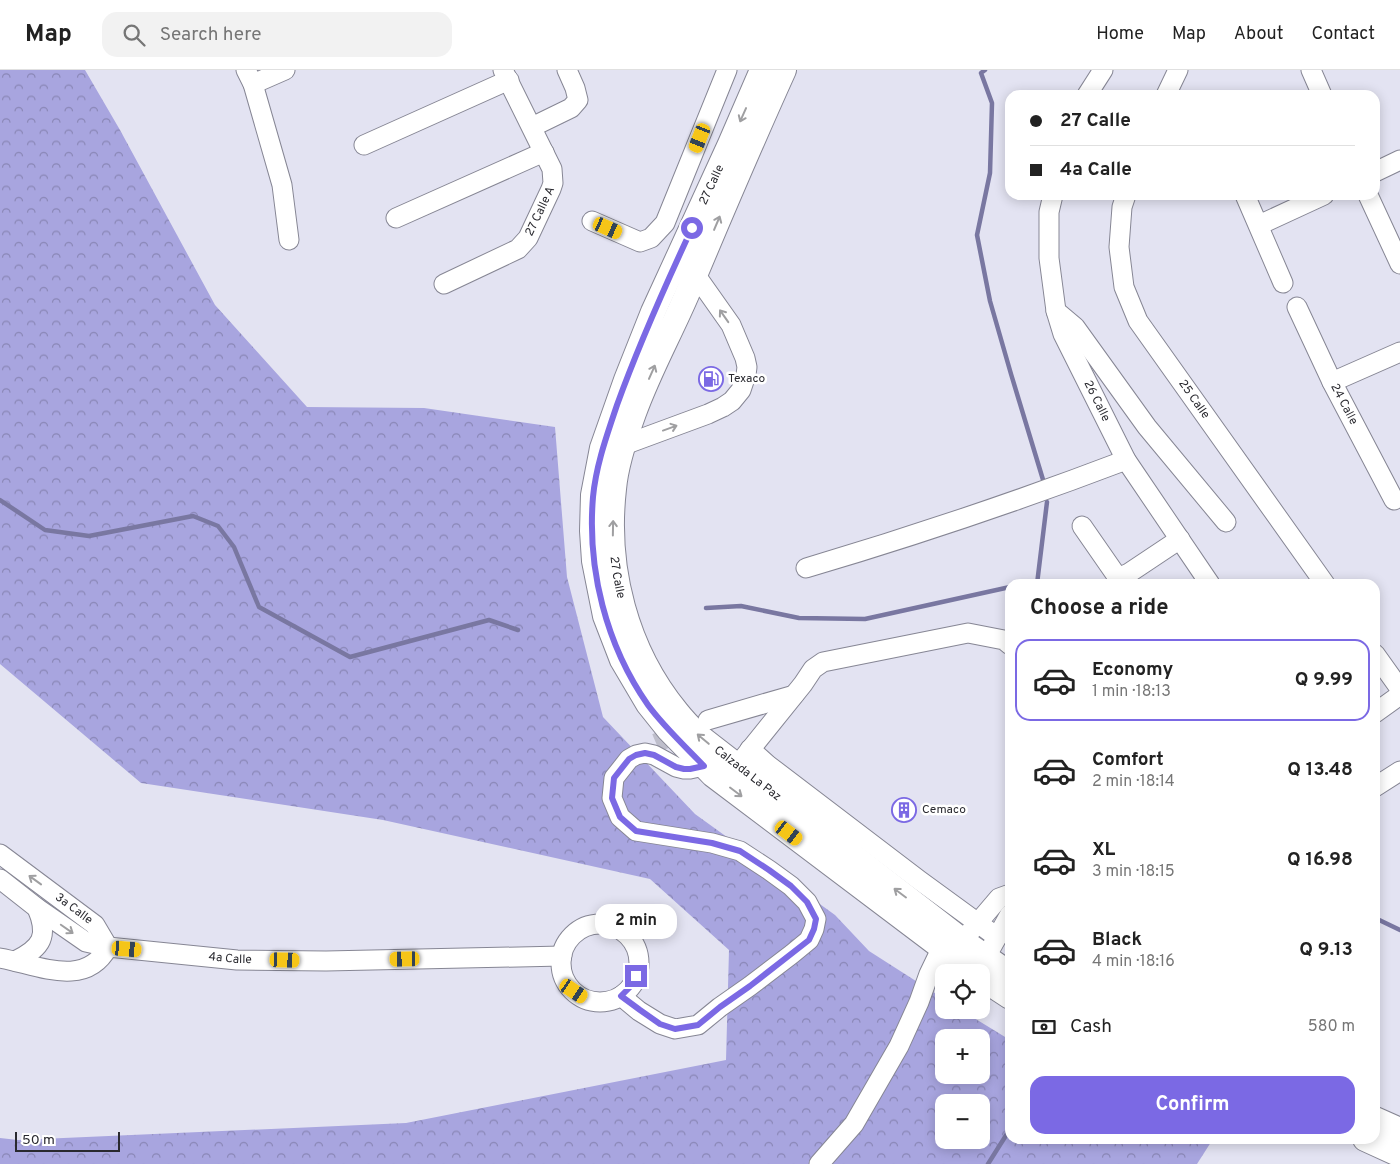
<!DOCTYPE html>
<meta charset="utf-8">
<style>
:root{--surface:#fff;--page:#f2f2f2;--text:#222;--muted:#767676;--line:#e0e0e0;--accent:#7b69e4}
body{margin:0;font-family:Overpass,sans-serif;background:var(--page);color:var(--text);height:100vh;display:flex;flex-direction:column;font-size:19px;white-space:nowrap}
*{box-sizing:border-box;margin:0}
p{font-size:16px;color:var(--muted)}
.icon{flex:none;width:28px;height:28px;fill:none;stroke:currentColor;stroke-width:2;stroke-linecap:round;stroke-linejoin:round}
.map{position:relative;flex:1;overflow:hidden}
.details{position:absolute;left:1005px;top:509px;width:375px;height:565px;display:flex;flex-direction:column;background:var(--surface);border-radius:15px;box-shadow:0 2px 12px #0003}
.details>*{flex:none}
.hud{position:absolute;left:1005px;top:20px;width:375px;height:110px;border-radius:15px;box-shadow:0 2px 12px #0003;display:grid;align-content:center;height:110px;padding:0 25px;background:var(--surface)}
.controls{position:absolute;left:935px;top:894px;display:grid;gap:10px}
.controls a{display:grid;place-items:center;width:55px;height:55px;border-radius:10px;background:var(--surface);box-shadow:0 2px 12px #0003;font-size:25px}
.scale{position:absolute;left:15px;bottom:12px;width:105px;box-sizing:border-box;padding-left:5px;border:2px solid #29292f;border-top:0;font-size:14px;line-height:18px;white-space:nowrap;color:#29292f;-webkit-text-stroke:4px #fff;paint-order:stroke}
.end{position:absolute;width:22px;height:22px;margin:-11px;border:6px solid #7b69e4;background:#fff;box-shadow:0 0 0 2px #fff}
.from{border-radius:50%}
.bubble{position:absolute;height:35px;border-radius:15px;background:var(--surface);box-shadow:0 2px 12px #0003;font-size:16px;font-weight:700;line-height:35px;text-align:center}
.car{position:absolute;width:15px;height:30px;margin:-15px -8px;border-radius:6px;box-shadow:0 0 4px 1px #0007;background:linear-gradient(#f5c518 24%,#345 0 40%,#f5c518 0 76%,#345 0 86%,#f5c518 0)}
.hud b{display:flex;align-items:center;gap:18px;height:48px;font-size:19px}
.hud b+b{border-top:1px solid var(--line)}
.hud i{width:12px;height:12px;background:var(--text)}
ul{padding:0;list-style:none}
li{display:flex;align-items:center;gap:15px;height:82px;margin:0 10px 8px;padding:0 15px;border:2px solid transparent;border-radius:15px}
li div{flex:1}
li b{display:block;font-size:19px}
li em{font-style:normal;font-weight:700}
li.active{border-color:var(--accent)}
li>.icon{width:45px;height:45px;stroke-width:1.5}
h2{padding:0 25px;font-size:22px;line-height:60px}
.pay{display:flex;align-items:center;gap:12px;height:55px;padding:0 25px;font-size:19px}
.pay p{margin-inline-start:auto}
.primary-button{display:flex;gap:10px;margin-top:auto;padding:10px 25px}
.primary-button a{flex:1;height:58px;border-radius:15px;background:var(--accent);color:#fff;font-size:20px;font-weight:700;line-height:58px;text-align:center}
header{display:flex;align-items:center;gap:30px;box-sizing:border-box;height:70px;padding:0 25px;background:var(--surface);border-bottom:1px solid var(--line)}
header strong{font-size:24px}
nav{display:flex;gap:28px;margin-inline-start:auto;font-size:18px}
.search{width:350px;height:45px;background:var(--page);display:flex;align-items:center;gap:12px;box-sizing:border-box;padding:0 18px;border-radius:15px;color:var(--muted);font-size:19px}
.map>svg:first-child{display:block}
.forest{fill:url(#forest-crowns);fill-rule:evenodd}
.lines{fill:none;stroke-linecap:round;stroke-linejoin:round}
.stream{stroke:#7977a1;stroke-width:4.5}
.minor-tunnel{stroke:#bebecb;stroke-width:19;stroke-dasharray:19 9;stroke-linecap:butt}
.minor-casing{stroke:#868694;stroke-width:21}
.major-casing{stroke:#868694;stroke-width:26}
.minor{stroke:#fff;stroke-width:19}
.major{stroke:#fff;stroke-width:24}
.oneway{stroke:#9f9fa1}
.route{stroke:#7b69e4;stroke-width:6}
.labels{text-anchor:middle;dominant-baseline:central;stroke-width:5;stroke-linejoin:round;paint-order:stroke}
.street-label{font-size:12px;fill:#29292f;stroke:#fff}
.poi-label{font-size:12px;fill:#29292f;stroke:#fff;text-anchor:start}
</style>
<header>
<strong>Map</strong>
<div class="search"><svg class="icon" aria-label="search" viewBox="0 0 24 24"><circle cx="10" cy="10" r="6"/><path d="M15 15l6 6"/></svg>Search here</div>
<nav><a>Home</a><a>Map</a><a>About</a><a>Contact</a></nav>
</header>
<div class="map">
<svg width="1400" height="1094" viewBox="0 0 1400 1094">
<defs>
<pattern id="forest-crowns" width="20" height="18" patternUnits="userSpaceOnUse" patternTransform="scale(1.25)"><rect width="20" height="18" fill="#a8a5df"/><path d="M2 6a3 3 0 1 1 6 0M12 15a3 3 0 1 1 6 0" fill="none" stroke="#8986b5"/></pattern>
</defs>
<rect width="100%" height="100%" fill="#e3e3f2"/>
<path class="forest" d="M0 0H85L120 60 215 235 307 337 424 338 555 357 567 507 603 647 695 744 835 845 869 881 944 929V940H961L1010 970V1069H1213L1197 1094H0V1068L18 1070 406 1053 726 990 729 880 650 809 383 750 141 713 0 594ZM944 968H981V1005H944ZM944 1032H981V1070H944Z"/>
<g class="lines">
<path class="stream" d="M985 0 981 3 992 33 990 103 977 165 990 231 1011 304 1044 413
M0 430 45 460 89 466 193 446 218 456 234 477 259 537 350 587 489 550 518 560
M1037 514 1047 432
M706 538 741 536 799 548 865 549 1010 517
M1375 848 1400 860
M988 1094 1010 1059"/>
<path class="minor-tunnel" d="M656 673 684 661"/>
<defs>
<g id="minor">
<path d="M246 0 253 14 282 115 289 170"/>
<path d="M1311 0 1322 25"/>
<path d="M253 14 285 0"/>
<path d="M1087 25 1103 0"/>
<path d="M1166 25 1178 0"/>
<path d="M532 57 571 38 578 30 575 18 567 0"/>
<path d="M364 75 509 10"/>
<path d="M1375 102 1400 90"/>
<path id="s1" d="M1053 125 1049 142V188L1056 241 1063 264 1126 390 1210 514"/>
<path id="s2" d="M1126 125 1122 137 1119 177 1124 217 1138 251 1325 514"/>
<path d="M1245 125 1283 213"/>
<path d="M1368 125 1400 194"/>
<path d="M396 148 544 82"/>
<path d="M592 151 640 172 651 168 665 153 727 0"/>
<path d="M1259 155 1324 125"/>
<path id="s3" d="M444 214 518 179 528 168 551 119 553 113 552 99 503 0"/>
<path id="s4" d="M1297 237 1332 312 1394 430"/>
<path d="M1056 241 1075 257 1147 357 1226 452"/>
<path d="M1332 312 1400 282"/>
<path d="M624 375 708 344 723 337 732 331 741 320 746 305 747 297 745 288 731 255 695 204"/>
<path d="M1082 456 1116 505 1120 507 1129 503 1180 469"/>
<path d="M806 498C914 466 1021 430 1126 390"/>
<path d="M1375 584 1400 619"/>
<path d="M1375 643 1400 625"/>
<path d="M708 650 794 625"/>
<path d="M750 679 768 695 919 810 997 867"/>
<path d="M737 696 803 614 813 599 823 592 968 563 1004 570 1010 575"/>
<path d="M1375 717 1400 701"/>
<path id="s5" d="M0 784 95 855 108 877"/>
<path id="s6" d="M0 809 37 838 86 872 108 877 237 890 326 891 562 886"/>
<circle cx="600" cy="893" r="39"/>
<path d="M970 862 999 828 1010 824"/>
<path d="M991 878 1010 844"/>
<path d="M0 888C36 894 85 920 108 877"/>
<path d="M15 891C42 878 49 866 37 838"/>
<path d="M621 926 639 941 660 954 675 959 698 955 720 937 750 916 792 884 809 870 814 859 816 849 807 832 791 816 769 800 740 781 712 773 636 761 620 747 612 728 614 708 629 689 636 685 645 683 654 685 676 697 684 699H690L704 696"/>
<path d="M819 1094 854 1054 899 976 919 932 929 904 941 879"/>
</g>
<g id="major">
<path d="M762 0 730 74 653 242 626 310 602 378 593 425 592 461 594 491 605 546 622 590 648 634 668 659 713 705 974 902"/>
<path id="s7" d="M784 0C751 73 719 148 688 222 671 262 649 301 634 343 626 365 616 395 614 419 605 498 626 580 677 642 684 651 692 659 700 667L963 871 1010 904"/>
<path d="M981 908 1010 927"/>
<path d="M1375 1049 1400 1060"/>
<path d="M1365 1069 1400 1085"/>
</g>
</defs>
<use href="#minor" class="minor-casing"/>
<use href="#major" class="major-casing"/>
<use href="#minor" class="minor"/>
<use href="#major" class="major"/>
</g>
<defs><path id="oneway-shaft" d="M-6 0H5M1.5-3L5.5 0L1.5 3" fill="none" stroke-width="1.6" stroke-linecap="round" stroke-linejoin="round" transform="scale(1.25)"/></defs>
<g class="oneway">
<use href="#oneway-shaft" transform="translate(743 45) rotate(114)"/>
<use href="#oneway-shaft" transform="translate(717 153) rotate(-67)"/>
<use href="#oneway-shaft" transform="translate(724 246) rotate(-125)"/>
<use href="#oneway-shaft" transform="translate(652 302) rotate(-66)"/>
<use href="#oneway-shaft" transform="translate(670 358) rotate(-20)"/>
<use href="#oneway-shaft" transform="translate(613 458) rotate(-89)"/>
<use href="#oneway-shaft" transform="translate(703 669) rotate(-140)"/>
<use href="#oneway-shaft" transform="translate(736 722) rotate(37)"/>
<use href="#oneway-shaft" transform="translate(35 810) rotate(-144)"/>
<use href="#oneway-shaft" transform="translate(900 823) rotate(-143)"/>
<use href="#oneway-shaft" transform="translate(67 859) rotate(35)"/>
</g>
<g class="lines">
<path class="route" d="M636 906 630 917 621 926 640 940 660 954 675 959 698 955 720 937 750 916 809 870 814 859 816 849 807 832 791 816 769 800 740 781 712 773 636 761 620 747 612 728 614 708 629 689 636 685 645 683 654 685 676 697 684 699H690L704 696C685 676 664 657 648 635 606 575 587 499 593 427 596 395 607 365 617 335 639 274 665 216 692 158"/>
</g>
<defs>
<symbol id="fuel-ring" viewBox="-11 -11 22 22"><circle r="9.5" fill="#fff" stroke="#7b69e4" stroke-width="1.5"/><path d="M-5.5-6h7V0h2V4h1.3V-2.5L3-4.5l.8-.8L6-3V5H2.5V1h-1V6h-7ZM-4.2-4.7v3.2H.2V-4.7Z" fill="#7b69e4"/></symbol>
<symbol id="building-ring" viewBox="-11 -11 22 22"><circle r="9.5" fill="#fff" stroke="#7b69e4" stroke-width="1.5"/><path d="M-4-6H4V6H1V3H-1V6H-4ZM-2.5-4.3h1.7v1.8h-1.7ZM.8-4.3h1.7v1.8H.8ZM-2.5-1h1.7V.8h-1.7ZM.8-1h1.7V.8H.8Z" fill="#7b69e4"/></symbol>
</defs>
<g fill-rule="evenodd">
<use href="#fuel-ring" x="697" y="295" width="28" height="28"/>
<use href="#building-ring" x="890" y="726" width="28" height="28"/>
</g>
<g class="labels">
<g class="street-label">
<text transform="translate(712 115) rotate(-65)">27 Calle</text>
<text stroke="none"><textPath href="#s3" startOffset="126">27 Calle A</textPath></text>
<text stroke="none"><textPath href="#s2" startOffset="226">25 Calle</textPath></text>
<text stroke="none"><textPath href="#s1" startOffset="216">26 Calle</textPath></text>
<text stroke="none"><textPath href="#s4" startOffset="108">24 Calle</textPath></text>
<text stroke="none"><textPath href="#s7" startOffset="542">27 Calle</textPath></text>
<text stroke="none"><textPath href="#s7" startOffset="785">Calzada La Paz</textPath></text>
<text stroke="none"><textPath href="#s5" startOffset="92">3a Calle</textPath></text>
<text stroke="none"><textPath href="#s6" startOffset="252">4a Calle</textPath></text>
</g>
<g class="poi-label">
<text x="728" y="309">Texaco</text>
<text x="922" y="740">Cemaco</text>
</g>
</g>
</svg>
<div class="controls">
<a><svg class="icon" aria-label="locate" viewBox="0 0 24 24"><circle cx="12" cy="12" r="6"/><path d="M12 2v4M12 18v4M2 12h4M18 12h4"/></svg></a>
<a>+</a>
<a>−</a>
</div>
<div class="scale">50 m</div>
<i class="end from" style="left:692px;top:158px"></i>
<i class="end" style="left:636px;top:906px"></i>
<div class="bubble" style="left:595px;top:834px;width:82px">2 min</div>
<i class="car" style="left:700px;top:68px;rotate:202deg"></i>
<i class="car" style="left:608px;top:158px;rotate:114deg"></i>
<i class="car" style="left:789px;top:763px;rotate:127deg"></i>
<i class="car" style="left:127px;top:879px;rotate:95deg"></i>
<i class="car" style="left:405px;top:889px;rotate:269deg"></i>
<i class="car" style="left:285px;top:890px;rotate:92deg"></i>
<i class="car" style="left:574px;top:921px;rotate:124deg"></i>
<div class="hud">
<b><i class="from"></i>27 Calle</b>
<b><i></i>4a Calle</b>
</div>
<section class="details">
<h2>Choose a ride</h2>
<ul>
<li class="active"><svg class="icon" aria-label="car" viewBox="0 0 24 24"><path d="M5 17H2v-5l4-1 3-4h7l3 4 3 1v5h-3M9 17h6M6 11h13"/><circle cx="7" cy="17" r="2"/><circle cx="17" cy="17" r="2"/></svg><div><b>Economy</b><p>1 min · 18:13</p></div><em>Q 9.99</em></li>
<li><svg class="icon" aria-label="car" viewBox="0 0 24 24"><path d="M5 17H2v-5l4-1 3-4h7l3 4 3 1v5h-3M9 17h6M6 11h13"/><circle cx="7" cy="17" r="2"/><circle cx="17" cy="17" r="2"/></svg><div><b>Comfort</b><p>2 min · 18:14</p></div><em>Q 13.48</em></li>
<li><svg class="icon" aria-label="car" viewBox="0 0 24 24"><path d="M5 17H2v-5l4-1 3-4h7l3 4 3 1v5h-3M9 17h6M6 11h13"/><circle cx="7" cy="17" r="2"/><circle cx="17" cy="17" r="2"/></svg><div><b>XL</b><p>3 min · 18:15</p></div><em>Q 16.98</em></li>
<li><svg class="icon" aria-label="car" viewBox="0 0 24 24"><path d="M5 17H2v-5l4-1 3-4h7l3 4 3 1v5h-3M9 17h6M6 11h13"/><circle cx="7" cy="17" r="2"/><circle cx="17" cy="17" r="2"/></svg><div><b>Black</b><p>4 min · 18:16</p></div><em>Q 9.13</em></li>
</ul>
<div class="pay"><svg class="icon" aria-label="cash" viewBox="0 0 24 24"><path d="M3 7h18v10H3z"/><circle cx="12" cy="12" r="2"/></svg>Cash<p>580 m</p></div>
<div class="primary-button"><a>Confirm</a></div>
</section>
</div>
